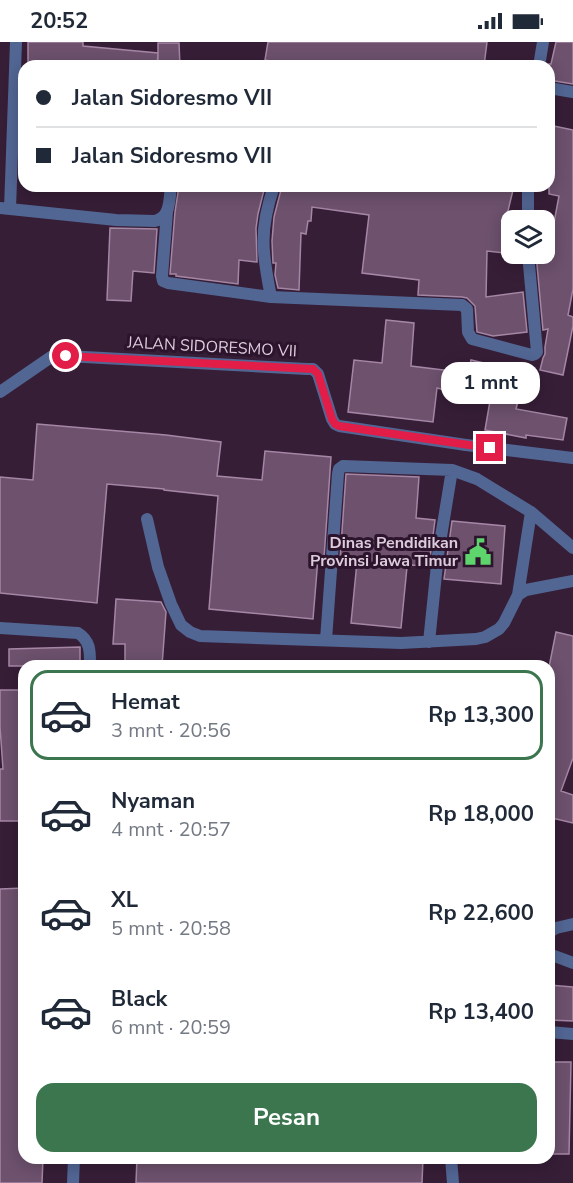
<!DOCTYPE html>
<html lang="id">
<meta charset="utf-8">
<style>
:root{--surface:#fff;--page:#f2f2f3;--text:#1f2937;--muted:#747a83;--line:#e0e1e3;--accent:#3b764f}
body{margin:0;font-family:"Nunito Sans",sans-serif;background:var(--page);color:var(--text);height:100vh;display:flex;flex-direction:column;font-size:22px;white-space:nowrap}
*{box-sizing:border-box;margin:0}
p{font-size:20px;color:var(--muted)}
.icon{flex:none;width:33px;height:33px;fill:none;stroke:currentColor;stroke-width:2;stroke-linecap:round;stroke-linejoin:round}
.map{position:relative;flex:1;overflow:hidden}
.side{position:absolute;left:18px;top:618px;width:537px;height:504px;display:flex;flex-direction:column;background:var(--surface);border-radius:18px;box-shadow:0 3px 15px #0003}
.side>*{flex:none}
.guide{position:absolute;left:18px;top:18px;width:537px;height:132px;border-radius:18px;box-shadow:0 3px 15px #0003;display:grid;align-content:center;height:132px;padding:0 18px;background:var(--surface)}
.fabs{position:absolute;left:501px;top:168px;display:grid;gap:12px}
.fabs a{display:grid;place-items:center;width:54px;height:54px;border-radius:12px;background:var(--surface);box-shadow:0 3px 15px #0003;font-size:30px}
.end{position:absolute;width:27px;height:27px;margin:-14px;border:8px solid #e11d48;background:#fff;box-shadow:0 0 0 3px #fff}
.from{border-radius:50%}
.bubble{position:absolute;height:42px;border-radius:18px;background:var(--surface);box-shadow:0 3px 15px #0003;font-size:20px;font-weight:700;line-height:42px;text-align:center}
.guide b{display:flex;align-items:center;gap:21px;height:57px;font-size:22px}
.guide b+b{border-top:2px solid var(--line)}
.guide i{width:15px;height:15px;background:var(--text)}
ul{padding:10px 0 0;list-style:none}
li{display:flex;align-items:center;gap:18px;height:90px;margin:0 12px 9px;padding:0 6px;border:3px solid transparent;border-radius:18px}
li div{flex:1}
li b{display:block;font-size:22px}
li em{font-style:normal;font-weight:700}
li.active{border-color:var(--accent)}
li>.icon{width:54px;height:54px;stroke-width:1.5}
.primary-button{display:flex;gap:12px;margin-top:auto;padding:12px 18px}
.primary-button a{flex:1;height:69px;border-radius:18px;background:var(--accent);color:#fff;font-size:24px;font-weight:700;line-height:69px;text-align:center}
.status{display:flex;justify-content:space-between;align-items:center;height:42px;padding:0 30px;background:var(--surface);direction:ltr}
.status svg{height:16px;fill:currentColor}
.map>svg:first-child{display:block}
.building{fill:#6d516d;stroke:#a586a5;stroke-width:1.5}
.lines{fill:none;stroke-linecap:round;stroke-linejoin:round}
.lane{stroke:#526694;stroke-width:12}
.street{stroke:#526694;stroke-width:12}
.route{stroke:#e11d48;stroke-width:8}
.labels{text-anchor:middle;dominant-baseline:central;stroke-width:6;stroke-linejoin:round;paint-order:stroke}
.street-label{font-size:16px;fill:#dcccdc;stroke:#2c142d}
.poi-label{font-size:16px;font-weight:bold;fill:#dcccdc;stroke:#2c142d;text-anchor:end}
</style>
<div class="status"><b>20:52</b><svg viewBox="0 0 49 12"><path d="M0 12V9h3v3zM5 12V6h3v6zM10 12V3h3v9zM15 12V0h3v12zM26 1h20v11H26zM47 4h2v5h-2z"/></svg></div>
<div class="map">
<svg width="573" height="1141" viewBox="0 0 573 1141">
<rect width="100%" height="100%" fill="#361e37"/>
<path class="building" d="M28 0H83V4L158 11 157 24H28Z
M268 0H487L484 24 438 20V24H314L297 21 296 24 265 18Z
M556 0H573V42L549 38V22H551Z
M158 1H179L180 24H158Z
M549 83 573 88V247L568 273 573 275V284L563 333 540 328 543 316 545 312V305L548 287 543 288 536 212H548L559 154 549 152Z
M179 144H265L258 172 256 186 257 220 239 218 238 242 176 234V232H170L175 170Z
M282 144H514L506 177 504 211 487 209 486 255 523 250 527 290 493 294 477 290 475 264 467 256 462 255 418 253 419 238 362 231 369 173 312 165 311 179H308L306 192 301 191 299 248 278 246 275 233 276 221H273L272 199 274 175Z
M110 186 157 187 154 231 133 229 131 259 107 258Z
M386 278 414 281 411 324 468 331 471 318 525 331 516 367 567 376 563 398 526 393V396L485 388 490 359 437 346 433 380 348 370 354 318 382 321Z
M37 382 166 393 221 400 217 434 262 438 265 409 331 415 324 516H318L313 577 209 567 218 454 164 448V447L107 442 97 561 0 551V435L33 438Z
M346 432 419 435 416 476 435 478 429 524 411 523V525H407L401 586 351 581 357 520 340 518Z
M452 479 505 484 501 542 444 537Z
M116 557 161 560 166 570 162 624H125V602H113Z
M556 590 573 594V716L561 749 573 753V781L552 776H549V625Z
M80 605V624H9V607Z
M0 648H24V779H0V727H3L0 685Z
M24 846V1116H43L42 1141H0V847Z
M549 943 573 945V979L549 978Z
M554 1020H571L569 1112H551Z
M137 1116H423L422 1141H136Z"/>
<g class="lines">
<path class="lane" d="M0 350 51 315 66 314 307 327H313L318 332 332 377 335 382 339 384 466 403
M147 477 158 525 171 562 181 583 190 590 200 594 401 601 476 597 485 595 499 587 504 581 518 553 526 548 573 539
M518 553 531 470
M326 598 338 432 339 427 343 424 452 428 477 437 531 470 573 506
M429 600 438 513 452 428
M549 890 556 886 573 882
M549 912 573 921
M549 990 573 992
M451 1116 453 1141"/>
<path class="street" d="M539 24 543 0
M549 46 573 50
M0 166 116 178 155 179C171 175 169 158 171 144
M10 167 16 0
M167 170 162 234 163 239 168 241 271 255 462 263 467 267 468 290 472 297 532 313 535 312 537 310 528 212
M528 178V144
M271 255C262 210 259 188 274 144
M466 403 573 416
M0 586 78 591C91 599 90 611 90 624
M73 1141 74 1116"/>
</g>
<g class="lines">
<path class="route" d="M66 314 313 327 318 332 332 377 335 382 339 384 490 406"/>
</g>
<defs>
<symbol id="civic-bare" viewBox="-9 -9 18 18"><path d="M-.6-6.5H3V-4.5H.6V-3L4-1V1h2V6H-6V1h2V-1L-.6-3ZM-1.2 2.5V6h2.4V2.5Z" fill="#5ed56c" stroke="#2c142d" stroke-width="2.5" paint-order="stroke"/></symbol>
</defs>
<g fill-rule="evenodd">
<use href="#civic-bare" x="459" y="491" width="38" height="38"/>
</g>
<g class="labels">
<g class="street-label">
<text transform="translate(212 305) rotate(3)">JALAN SIDORESMO VII</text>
</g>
<g class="poi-label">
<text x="458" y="501">Dinas Pendidikan<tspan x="458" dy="18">Provinsi Jawa Timur</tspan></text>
</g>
</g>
</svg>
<div class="fabs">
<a><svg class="icon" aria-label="layers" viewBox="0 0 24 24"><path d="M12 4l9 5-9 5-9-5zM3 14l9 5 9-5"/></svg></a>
</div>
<i class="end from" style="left:66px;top:314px"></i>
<i class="end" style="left:490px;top:406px"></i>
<div class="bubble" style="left:441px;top:320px;width:99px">1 mnt</div>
<div class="guide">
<b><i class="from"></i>Jalan Sidoresmo VII</b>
<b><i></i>Jalan Sidoresmo VII</b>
</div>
<section class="side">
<ul>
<li class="active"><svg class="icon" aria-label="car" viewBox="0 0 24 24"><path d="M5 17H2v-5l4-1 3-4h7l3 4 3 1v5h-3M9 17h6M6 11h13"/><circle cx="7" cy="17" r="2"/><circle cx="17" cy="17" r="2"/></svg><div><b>Hemat</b><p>3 mnt · 20:56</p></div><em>Rp 13,300</em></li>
<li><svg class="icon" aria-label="car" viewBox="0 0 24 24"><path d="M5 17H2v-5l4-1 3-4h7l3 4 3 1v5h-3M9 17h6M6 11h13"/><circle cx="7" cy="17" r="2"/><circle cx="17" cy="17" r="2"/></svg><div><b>Nyaman</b><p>4 mnt · 20:57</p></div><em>Rp 18,000</em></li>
<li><svg class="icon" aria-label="car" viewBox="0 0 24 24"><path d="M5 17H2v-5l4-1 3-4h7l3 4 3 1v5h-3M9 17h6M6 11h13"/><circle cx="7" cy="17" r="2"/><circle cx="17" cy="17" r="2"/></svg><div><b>XL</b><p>5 mnt · 20:58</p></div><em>Rp 22,600</em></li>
<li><svg class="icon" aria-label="car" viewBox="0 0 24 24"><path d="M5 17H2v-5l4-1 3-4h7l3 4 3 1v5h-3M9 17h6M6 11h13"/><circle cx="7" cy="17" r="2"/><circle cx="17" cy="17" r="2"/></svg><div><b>Black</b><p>6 mnt · 20:59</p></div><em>Rp 13,400</em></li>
</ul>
<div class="primary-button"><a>Pesan</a></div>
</section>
</div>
